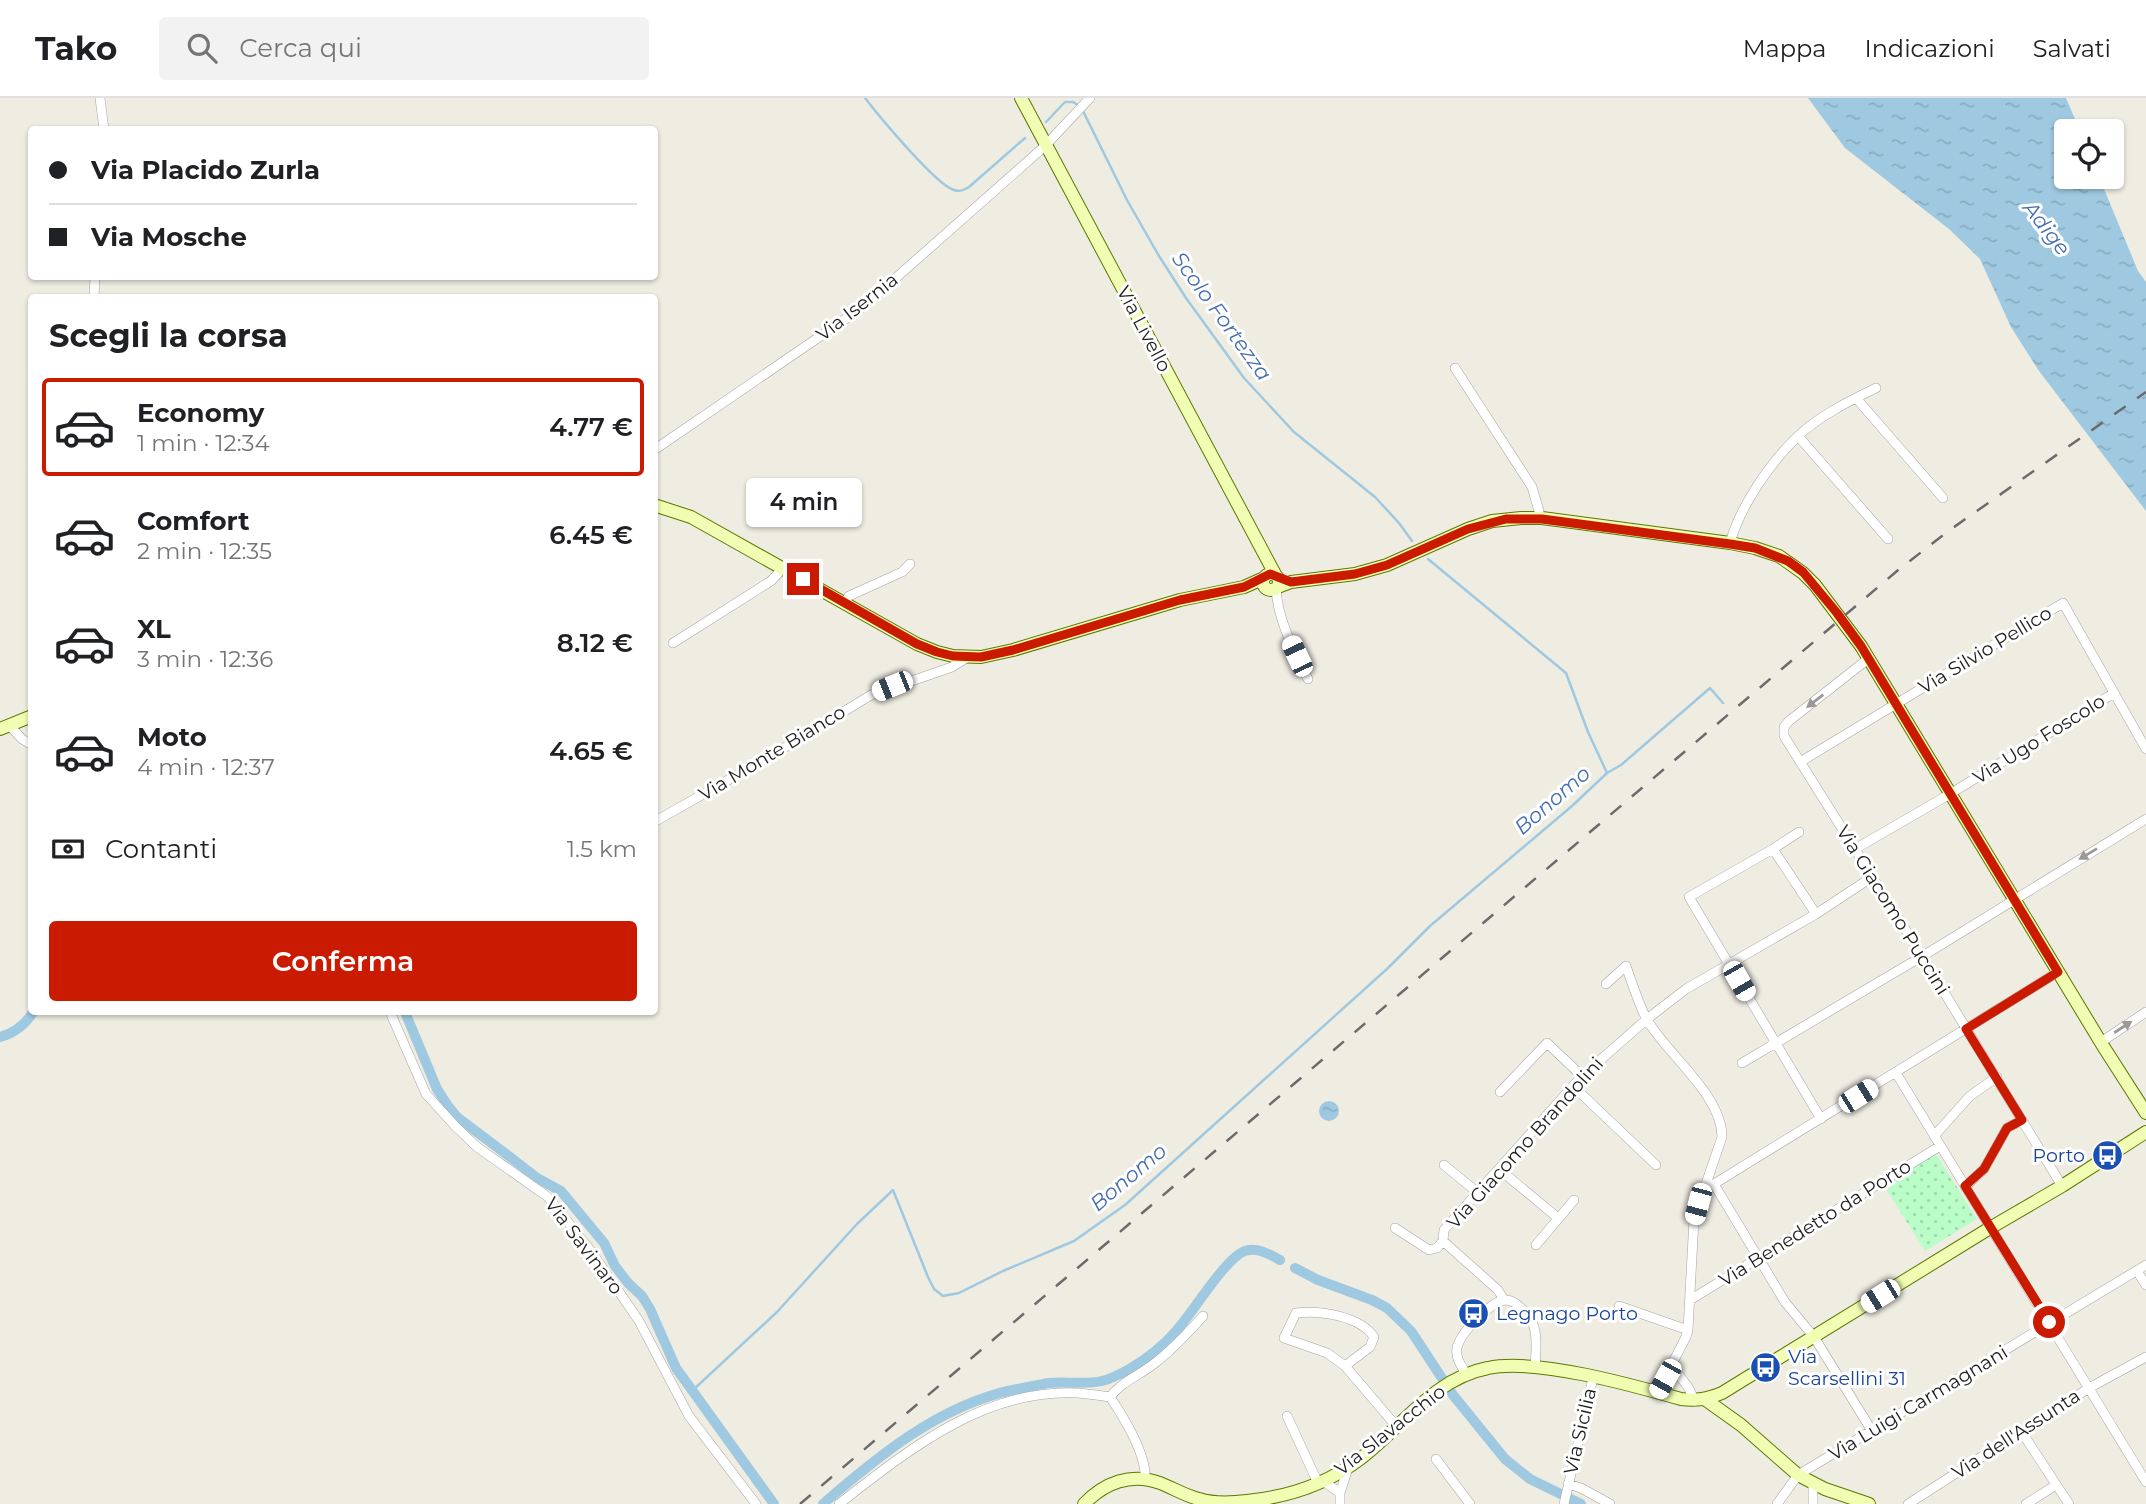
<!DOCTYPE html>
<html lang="it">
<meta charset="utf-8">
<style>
:root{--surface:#fff;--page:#f2f2f2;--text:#202124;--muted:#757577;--line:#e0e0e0;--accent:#ca1a00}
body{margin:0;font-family:Montserrat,sans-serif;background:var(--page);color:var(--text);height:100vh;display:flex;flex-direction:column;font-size:26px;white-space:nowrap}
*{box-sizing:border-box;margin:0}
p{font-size:23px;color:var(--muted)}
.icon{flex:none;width:38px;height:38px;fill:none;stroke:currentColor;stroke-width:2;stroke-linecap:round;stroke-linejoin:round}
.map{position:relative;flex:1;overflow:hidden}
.details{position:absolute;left:28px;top:196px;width:630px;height:721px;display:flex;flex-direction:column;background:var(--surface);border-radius:7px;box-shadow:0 2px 5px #0004}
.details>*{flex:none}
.guide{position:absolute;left:28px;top:28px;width:630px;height:154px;border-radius:7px;box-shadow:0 2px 5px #0004;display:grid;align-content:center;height:154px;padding:0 21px;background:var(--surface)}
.tools{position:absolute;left:2054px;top:21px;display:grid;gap:14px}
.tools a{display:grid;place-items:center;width:70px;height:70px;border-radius:7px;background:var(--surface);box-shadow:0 2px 5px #0004;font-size:35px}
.end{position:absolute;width:32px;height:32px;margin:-16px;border:9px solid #ca1a00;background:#fff;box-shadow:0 0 0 4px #fff}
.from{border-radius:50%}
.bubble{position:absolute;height:49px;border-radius:7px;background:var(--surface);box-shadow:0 2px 5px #0004;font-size:23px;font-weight:600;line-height:49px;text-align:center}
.car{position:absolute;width:21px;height:42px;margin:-21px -10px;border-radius:9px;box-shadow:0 0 5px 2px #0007;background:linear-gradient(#fff 24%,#345 0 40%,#fff 0 76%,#345 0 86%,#fff 0)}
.guide b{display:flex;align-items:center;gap:24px;height:66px;font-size:26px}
.guide b+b{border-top:2px solid var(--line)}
.guide i{width:18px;height:18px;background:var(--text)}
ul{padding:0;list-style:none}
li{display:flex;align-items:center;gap:21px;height:98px;margin:0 14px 10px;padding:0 7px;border:4px solid transparent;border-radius:7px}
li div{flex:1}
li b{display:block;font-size:26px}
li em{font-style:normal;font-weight:600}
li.on{border-color:var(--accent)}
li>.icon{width:63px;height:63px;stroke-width:1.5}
h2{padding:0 21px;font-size:32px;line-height:84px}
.pay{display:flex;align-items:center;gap:18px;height:77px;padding:0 21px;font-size:26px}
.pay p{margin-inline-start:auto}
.cta{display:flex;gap:14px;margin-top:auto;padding:14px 21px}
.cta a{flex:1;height:80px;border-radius:7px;background:var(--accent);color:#fff;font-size:28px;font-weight:600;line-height:80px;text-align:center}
header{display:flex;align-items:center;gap:42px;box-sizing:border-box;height:98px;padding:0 35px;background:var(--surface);border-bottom:2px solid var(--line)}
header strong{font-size:33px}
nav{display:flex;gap:38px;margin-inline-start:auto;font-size:24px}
.search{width:490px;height:63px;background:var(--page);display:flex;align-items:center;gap:18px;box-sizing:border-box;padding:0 24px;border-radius:7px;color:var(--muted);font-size:26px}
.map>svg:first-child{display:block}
.park{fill:url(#park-dots)}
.water{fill:url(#water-ripples)}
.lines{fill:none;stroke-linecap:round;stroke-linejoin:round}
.stream{stroke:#9fc9e0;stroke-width:2.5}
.canal{stroke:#9fc9e0;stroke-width:10}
.street-casing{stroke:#a4a4a4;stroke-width:10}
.secondary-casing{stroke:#5c7800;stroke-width:14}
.street{stroke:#fff;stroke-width:9}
.secondary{stroke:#f0fdb2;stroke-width:12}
.rail{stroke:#6b6b6b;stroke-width:2.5;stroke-dasharray:14 14;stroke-linecap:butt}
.oneway{fill:#999}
.route{stroke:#ca1a00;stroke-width:9}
.labels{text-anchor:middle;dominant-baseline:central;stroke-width:6;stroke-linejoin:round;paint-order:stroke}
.street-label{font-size:19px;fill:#1d1d1d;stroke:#fff}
.transit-label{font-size:19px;fill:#164399;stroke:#fff;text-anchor:start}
.water-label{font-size:21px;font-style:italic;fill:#446db2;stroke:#fff}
</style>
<header>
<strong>Tako</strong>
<div class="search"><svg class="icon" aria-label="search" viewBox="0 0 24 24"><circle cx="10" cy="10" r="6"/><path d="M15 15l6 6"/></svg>Cerca qui</div>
<nav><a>Mappa</a><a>Indicazioni</a><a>Salvati</a></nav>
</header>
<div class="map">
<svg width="2146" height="1406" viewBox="0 0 2146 1406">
<defs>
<pattern id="park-dots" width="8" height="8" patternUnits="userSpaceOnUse" patternTransform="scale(1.75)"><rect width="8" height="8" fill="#bbfdc9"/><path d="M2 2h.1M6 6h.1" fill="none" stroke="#a0d8ac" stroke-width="1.8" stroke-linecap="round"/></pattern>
<pattern id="water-ripples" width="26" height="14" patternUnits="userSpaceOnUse" patternTransform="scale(1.75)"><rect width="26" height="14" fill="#9fc9e0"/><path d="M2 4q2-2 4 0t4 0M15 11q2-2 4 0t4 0" fill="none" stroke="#88acc0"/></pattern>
</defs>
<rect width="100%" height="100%" fill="#efece2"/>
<path class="park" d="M1936 1056 1977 1121 1925 1153 1884 1088Z"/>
<path class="water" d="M1808 0H2066L2080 33H2067V79H2099L2138 173 2146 184V413L2039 273 2011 229 1980 161 1949 131 1845 50Z
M1319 1013a10 10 0 1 1 20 0a10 10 0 1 1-20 0Z"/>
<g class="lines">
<path class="stream" d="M865 0C879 18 936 87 954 92 960 94 964 92 969 89L1025 40
M1046 24 1065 4H1073L1081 9 1127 102 1159 158 1186 200 1244 280 1294 334 1375 399 1399 425 1412 443
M1428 461 1566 575 1588 634 1607 675 1621 667 1710 590 1723 605
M693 1292 777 1214 857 1126 893 1092 928 1179 934 1191 943 1198 959 1195 1003 1173 1074 1143 1125 1107 1388 870 1430 828 1572 708 1607 675"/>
<path class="canal" d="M405 914 437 991 448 1008 457 1019 510 1059 537 1080 561 1093 604 1145 615 1168 628 1185 642 1198 650 1211 676 1270 774 1406
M0 939C15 935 25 927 33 914
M1295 1170 1318 1182 1372 1202 1387 1210 1411 1233 1453 1297 1505 1361 1530 1381 1581 1406
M823 1406C878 1358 939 1308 1012 1292 1024 1290 1037 1287 1049 1285 1066 1283 1085 1287 1102 1283 1112 1281 1122 1275 1131 1270 1148 1260 1163 1248 1176 1233 1192 1216 1226 1159 1245 1153 1257 1149 1269 1156 1280 1162"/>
<defs>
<path id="street" d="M100 0 104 32
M94 200 95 178
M1455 270 1532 389 1539 413
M1856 300 1943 400
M1798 338 1888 441
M654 352 863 209 1045 48 1090 0
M1730 445C1740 409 1769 366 1797 339 1819 318 1849 303 1876 290
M1276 491C1278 523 1294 552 1308 581
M845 505 849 498 902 474 910 466
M673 545 771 483 783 470
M1868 561 1789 623 1784 629V638L1922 858 2062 1088
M10 628 22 641 32 647
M1800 664 2063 505 2146 651
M654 724 774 656 871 597 952 569 968 559
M1799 734 1773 751 1689 799 1821 1021
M1773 751 1816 816
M1855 751 1950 696 2114 595
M1606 886 1626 868C1632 885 1638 904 1646 920 1666 956 1722 996 1722 1039L1694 1121 1688 1232 1686 1239 1657 1295
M390 914 426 996 456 1029 477 1049 548 1099 591 1153 639 1223 689 1318 756 1406
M2101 944 2146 914
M1742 965 1931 853 2146 721
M1896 975 2146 1384
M1573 988 1656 1067
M1500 994 1547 945 1582 978
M1934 1038 1970 998 1997 979
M1444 1067 1478 1095
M1499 1071 1558 1120
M1714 1086 1785 1204 1814 1239 1872 1333
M1705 1087 1714 1086 2058 874
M1965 1089 1984 1071 2007 1030 2022 1022
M1395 1130 1429 1152 1437 1150 1443 1143
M1536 1147 1574 1102
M2137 1173 2146 1187
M1690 1202 1940 1048
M1619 1208 1688 1232
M1345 1268 1327 1255 1284 1240 1296 1215C1320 1212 1360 1218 1374 1239L1370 1249 1345 1268 1397 1329
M1672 1268 1688 1289 1695 1303
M1535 1270C1536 1250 1540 1226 1523 1212 1517 1206 1513 1202 1504 1202L1498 1192 1443 1143 1444 1132 1582 978 1647 921 1686 891 1816 816 1872 779
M1467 1277C1462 1269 1455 1260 1457 1250 1460 1235 1490 1205 1504 1202
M1110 1299C1121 1284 1140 1277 1155 1265 1173 1251 1188 1235 1203 1218
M1287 1318 1318 1385
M2021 1333 2069 1406
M1436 1361 1470 1406
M1323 1383 1340 1395
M1568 1386 1581 1390 1610 1406
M1813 1386V1406
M839 1406C908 1352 985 1290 1078 1295 1089 1296 1099 1297 1110 1299 1123 1318 1147 1357 1145 1381
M1340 1406V1395L1348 1370
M1564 1406 1593 1280
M1777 1406 1798 1377 2146 1167
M1908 1406 2089 1290 2146 1259
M2026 1406 2056 1387"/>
<path id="secondary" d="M1021 0 1276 478
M654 407 691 419 917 546 937 554 953 558 981 559 1013 552 1180 502 1244 489 1264 480
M1263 484a8 8 0 1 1 16 0a8 8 0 1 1-16 0Z
M1278 489 1291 484 1355 476 1387 467 1468 431 1492 423 1521 420H1542L1730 445 1755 450 1779 458 1803 475 1815 487 1861 548 2103 948 2146 1015
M0 631 32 618
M1706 1302 1741 1327 1798 1377 1825 1391 1869 1406
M1084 1406C1104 1385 1131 1374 1160 1385 1173 1390 1186 1398 1199 1401 1214 1406 1231 1405 1247 1403 1287 1399 1327 1386 1360 1361 1401 1330 1434 1280 1488 1270 1536 1260 1632 1287 1681 1301 1697 1303 1707 1301 1722 1295L1990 1130 2062 1088 2146 1034"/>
</defs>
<use href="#street" class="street-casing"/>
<use href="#secondary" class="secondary-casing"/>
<use href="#street" class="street"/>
<use href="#secondary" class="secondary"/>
<path class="rail" d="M800 1406 1897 473 1947 434 2146 294"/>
</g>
<defs><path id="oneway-solid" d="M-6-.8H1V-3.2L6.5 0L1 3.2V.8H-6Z" transform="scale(1.75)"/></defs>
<g class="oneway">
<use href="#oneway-solid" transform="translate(1815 603) rotate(142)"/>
<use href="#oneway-solid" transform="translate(2088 756) rotate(149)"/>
<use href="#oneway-solid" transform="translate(2123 929) rotate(-33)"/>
</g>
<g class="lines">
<path class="route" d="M803 481 917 546 937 554 953 558 981 559 1013 552 1180 502 1244 489 1270 476 1291 484 1355 476 1387 467 1468 431 1506 421H1542L1730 446 1755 450 1788 463 1803 474 1837 515 1861 548 2058 874 1966 931 2022 1022 2007 1030 1984 1071 1965 1088 2049 1224"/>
</g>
<defs>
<symbol id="bus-disc" viewBox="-11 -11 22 22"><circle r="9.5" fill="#1a4fb4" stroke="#fff"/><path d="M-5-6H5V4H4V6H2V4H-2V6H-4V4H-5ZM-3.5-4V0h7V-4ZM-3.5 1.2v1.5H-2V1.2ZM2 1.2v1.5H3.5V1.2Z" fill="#fff"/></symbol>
</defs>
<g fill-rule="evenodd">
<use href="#bus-disc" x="2090" y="1040" width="35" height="35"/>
<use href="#bus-disc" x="1456" y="1198" width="35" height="35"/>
<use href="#bus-disc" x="1748" y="1252" width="35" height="35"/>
</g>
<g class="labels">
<g class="street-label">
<text transform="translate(857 209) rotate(-38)">Via Isernia</text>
<text transform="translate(1144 231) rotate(62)">Via Livello</text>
<text transform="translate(1985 552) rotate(-31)">Via Silvio Pellico</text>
<text transform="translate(2039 641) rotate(-32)">Via Ugo Foscolo</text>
<text transform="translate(772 655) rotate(-31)">Via Monte Bianco</text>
<text transform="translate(1893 812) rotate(58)">Via Giacomo Puccini</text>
<text transform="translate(1525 1045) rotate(-48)">Via Giacomo Brandolini</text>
<text transform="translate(1815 1125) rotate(-32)">Via Benedetto da Porto</text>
<text transform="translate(584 1148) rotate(53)">Via Savinaro</text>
<text transform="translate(1918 1305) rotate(-31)">Via Luigi Carmagnani</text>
<text transform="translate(1390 1332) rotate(-38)">Via Slavacchio</text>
<text transform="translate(1580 1333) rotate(-77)">Via Sicilia</text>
<text transform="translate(2016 1336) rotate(-33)">Via dell'Assunta</text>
</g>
<g class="transit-label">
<text x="2085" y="1057" text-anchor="end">Porto</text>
<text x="1496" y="1215">Legnago Porto</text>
<text x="1788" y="1258">Via<tspan x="1788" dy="22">Scarsellini 31</tspan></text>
</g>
<g class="water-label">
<text transform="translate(2047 130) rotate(52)">Adige</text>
<text transform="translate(1222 218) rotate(54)">Scolo Fortezza</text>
<text transform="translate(1552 702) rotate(-41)">Bonomo</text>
<text transform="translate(1128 1079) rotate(-40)">Bonomo</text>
</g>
</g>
</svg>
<div class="tools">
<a><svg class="icon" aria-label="locate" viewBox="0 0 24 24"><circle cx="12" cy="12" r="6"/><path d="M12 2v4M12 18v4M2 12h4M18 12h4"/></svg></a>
</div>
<i class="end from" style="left:2049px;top:1224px"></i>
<i class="end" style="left:803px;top:481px"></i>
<div class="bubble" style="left:746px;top:380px;width:116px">4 min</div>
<i class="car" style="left:1297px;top:558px;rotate:335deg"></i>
<i class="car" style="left:892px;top:588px;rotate:248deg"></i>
<i class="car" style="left:1739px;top:883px;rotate:150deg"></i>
<i class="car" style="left:1858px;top:998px;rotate:58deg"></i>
<i class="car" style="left:1698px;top:1106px;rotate:195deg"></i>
<i class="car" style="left:1880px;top:1198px;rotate:238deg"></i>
<i class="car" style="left:1665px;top:1281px;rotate:209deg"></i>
<div class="guide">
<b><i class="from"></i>Via Placido Zurla</b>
<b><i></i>Via Mosche</b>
</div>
<section class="details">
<h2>Scegli la corsa</h2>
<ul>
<li class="on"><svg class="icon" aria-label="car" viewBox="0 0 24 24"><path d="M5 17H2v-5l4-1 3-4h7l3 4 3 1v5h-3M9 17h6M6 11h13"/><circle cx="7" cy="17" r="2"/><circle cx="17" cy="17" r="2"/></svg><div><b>Economy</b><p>1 min · 12:34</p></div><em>4.77 €</em></li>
<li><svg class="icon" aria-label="car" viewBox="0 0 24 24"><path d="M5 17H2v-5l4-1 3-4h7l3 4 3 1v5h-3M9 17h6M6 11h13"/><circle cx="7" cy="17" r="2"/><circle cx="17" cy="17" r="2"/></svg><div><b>Comfort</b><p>2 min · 12:35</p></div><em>6.45 €</em></li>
<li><svg class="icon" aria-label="car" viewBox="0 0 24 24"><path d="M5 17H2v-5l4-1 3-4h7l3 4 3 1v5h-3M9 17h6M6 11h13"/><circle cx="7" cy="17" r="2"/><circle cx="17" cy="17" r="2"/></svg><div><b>XL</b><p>3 min · 12:36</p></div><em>8.12 €</em></li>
<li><svg class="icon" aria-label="car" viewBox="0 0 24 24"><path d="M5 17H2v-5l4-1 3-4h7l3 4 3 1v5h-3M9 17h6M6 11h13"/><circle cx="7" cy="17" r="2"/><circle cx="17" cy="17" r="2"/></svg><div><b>Moto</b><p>4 min · 12:37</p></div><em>4.65 €</em></li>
</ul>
<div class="pay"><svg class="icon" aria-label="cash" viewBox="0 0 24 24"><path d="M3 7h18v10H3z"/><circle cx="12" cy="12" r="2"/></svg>Contanti<p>1.5 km</p></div>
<div class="cta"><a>Conferma</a></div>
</section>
</div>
